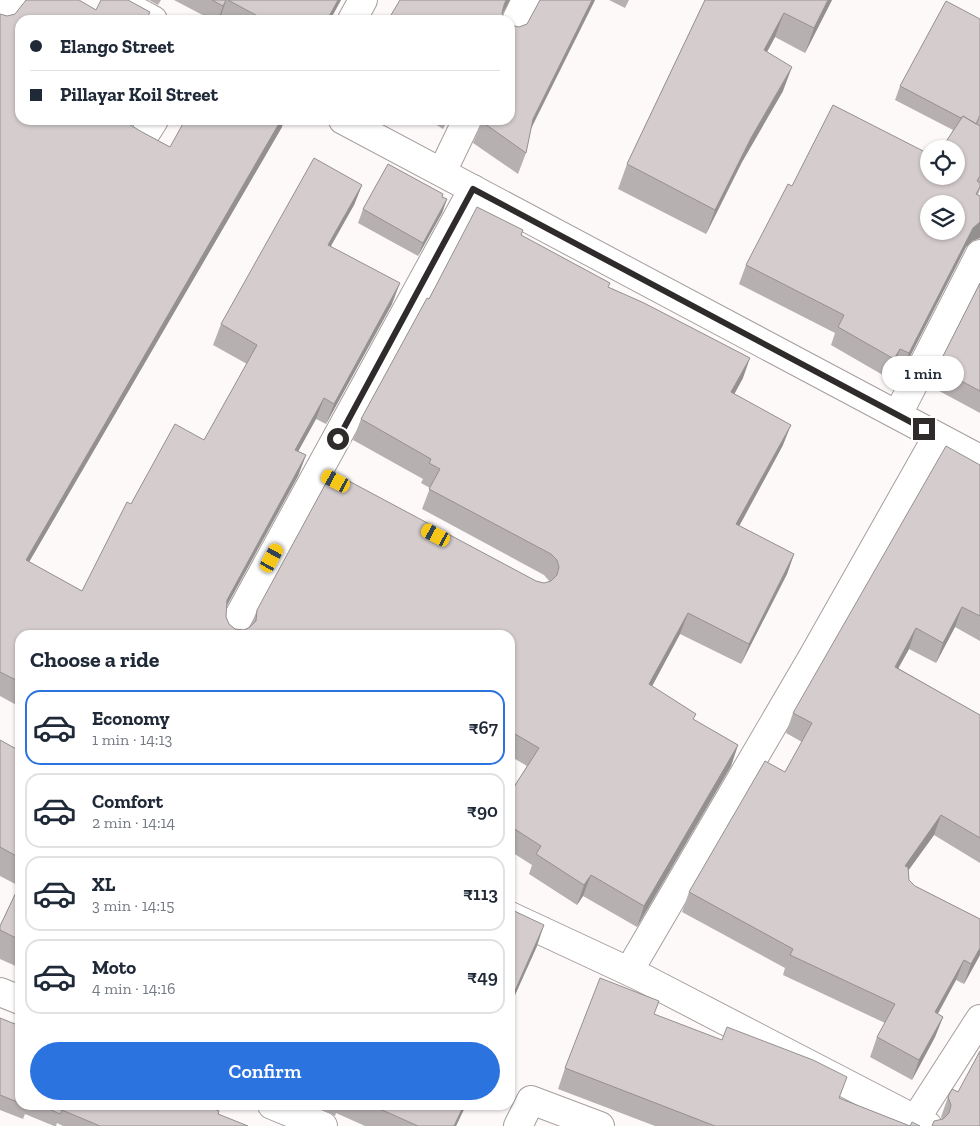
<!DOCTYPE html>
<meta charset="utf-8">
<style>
:root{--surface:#fff;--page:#f6f6f7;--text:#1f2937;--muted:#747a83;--line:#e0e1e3;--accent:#2b73df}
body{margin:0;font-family:"Zilla Slab",serif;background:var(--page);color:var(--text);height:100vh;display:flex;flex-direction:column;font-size:19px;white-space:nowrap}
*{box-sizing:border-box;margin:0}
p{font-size:16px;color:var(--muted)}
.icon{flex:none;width:28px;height:28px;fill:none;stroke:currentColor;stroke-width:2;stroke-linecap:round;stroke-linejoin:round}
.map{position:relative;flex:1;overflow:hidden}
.sheet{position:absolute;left:15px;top:630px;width:500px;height:480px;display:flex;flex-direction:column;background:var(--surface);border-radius:15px;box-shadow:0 1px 4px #0004}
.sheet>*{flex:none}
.top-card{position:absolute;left:15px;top:15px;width:500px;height:110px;border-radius:15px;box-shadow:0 1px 4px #0004;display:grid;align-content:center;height:110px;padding:0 15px;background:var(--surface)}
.controls{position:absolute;left:920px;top:140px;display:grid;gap:10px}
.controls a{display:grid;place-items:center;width:45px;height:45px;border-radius:50%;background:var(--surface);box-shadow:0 1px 4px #0004;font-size:25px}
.end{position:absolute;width:22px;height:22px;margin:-11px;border:6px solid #2f2b2b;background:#fff;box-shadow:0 0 0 2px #fff}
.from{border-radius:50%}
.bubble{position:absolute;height:35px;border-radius:18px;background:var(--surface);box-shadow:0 1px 4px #0004;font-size:16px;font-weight:600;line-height:35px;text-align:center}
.car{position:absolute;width:15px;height:30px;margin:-15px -8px;border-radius:6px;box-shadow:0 0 4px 1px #0007;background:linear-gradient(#f5c518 24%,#345 0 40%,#f5c518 0 76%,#345 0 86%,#f5c518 0)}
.top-card b{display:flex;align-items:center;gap:18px;height:48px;font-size:19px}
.top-card b+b{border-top:1px solid var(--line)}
.top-card i{width:12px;height:12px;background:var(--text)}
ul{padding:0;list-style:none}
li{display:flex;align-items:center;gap:15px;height:75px;margin:0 10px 8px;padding:0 5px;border:2px solid var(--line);border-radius:15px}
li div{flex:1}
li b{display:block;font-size:19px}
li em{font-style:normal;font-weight:600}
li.active{border-color:var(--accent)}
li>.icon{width:45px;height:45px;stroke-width:1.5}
h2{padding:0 15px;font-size:22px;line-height:60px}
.primary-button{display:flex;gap:10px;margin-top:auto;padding:10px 15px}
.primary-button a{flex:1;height:58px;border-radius:30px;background:var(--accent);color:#fff;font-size:20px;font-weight:600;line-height:58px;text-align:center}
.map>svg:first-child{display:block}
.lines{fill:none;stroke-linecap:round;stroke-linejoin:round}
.minor-casing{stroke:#a59e9d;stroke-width:30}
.tertiary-casing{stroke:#a59e9d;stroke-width:30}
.minor{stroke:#fff;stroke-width:28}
.tertiary{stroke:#fff;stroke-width:28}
.wall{fill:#b7b0b0}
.shaded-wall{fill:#959090}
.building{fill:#d5cdcd;stroke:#959090;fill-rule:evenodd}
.route{stroke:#2f2b2b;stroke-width:6}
</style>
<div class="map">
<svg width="980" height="1126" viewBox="0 0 980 1126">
<rect width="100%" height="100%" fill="#fef9f9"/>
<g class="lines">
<defs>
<path id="minor" d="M352 20 363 0
M0 21 13 0
M510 33 526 0
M142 139 154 120
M442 172 467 120
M898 414 980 254
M234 635 233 627 473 189
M510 916 641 977 928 1126
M629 971 812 658 937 437
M0 992 20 1000
M272 1105 323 1126
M915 1120 980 1019
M518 1126 531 1100 600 1126"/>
<path id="tertiary" d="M116 0 153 20
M343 120 980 459"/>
</defs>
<use href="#minor" class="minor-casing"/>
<use href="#tertiary" class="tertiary-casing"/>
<use href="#minor" class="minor"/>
<use href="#tertiary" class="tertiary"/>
</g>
<path class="wall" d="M128 0 20 120 142 132 170 147 282 127 29 562 82 591 131 504 204 440 247 364 213 345 221 324 362 185 354 205 331 246 392 304 326 424 316 419 298 451 306 455 298 476 226 607V617L229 624 235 629 244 630 250 627 257 610 536 581 544 583 550 582 544 575 422 509 430 488 421 483 423 479 353 440 361 419 429 299 523 230 521 235 608 287 743 378 734 394 783 445 739 526 794 554 787 574 741 664 680 634 652 686 694 720 738 745 731 766 637 927 583 896 577 905 529 874 532 865 510 851V789L512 790 527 766 510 756V635H20V707L0 696V14L7 16 96 10Z
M149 0H161L158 5Z
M174 0H341L330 20H228L221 16 218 20H212Z
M595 0 531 129 526 153 518 174 473 143 482 120 519 27Z
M609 0H629L625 8Z
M705 0H832L805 53 775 37 767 52 783 91 742 162 706 234 618 189 627 164Z
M980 19V189L978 195 980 196V238L972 241 966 247 902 372 893 368 888 378 831 345 835 333 739 284 746 265 792 186 929 176 953 130 895 100 900 86Z
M429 120H450L448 124 446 123 443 129Z
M442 197 447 199 442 213 418 256 358 223 363 209Z
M980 283V413L930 386 937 368Z
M980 465V641L955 627 936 663 909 649 898 668 980 715V863L934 835 908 871 909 880 915 886 980 919V955L964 984 956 980 938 1014 943 1017 935 1037 912 1080 870 1057 877 1037 885 1023 783 975 785 968 682 912 689 892 785 772 802 742 786 733 793 713Z
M0 740 20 751V968L0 959V926L19 886 0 876Z
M510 909 537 946 510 1006Z
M654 1014 839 1098 910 1126H920H655L558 1089 565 1068Z
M0 1018 20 1026V1105H204L218 1114 248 1126H63L57 1123 56 1126H54L25 1114 23 1119 0 1110Z
M958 1092 980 1126 942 1120 941 1117 948 1097Z
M311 1105H466L456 1126H365L336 1113 335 1116Z"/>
<path class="shaded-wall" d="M226 0 221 16 218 20 223 6Z
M338 0H341L330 20H327Z
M506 0H510L499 20 504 5Z
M592 0H595L525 140 533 119Z
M828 0H832L805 53 814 28Z
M784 13 775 37 755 74 764 50Z
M792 67 783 91 742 162 706 234 715 210 751 138Z
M281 120H284L282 127 18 581 26 560Z
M362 185 354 205 320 265 328 245Z
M447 199 442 213 418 256 423 243Z
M979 222H980V238L972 241 966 247 902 372 909 353 973 228Z
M400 283 392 304 326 424 334 404Z
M900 349 893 368 888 378 894 359Z
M750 358 743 378 724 413 731 392Z
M324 398 316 419 288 470 295 450Z
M791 425 783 445 729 545 736 524Z
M306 455 298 476 219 620 227 600Z
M794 554 787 574 741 664 749 644Z
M962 607 955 627 936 663 943 643Z
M688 613 680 634 642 705 649 684Z
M916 628 909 649 888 687 895 667Z
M738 745 731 766 637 927 644 906Z
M941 815 934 835 897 886 905 866Z
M591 875 583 896 577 905 584 885Z
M544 925 537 946 510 1006 514 993Z
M980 948V955L964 984 971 964Z
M964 960 956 980 927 1033 935 1012Z
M943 1017 935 1037 912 1080 919 1060Z
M464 1105H466L456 1126H454Z"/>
<path class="building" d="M26 0H79L96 10 101 0H128L150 12 146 20H20V120H122L142 132 170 147 185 120H281L26 560 82 591 127 502 131 504 175 424 204 440 257 345 221 324 314 158 362 185 328 245 400 283 334 404 324 398 295 450 306 455 227 600 226 617 229 624 235 629 244 630 250 627 256 621 257 610 332 472 536 581 544 583 551 581 557 575 559 567 557 560 551 554 429 489 440 469 429 463 431 459 361 419 427 298 429 299 477 207 523 230 521 235 610 283 608 287 644 303 750 358 731 392 791 425 736 524 794 554 749 644 688 613 649 684 696 714 693 719 738 745 644 906 591 875 584 885 536 854 541 846 510 826V789L512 790 539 748 510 731V635H20V682L0 672V14L7 16 15 14Z
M212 0H226L223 6Z
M228 0H338L327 20H265Z
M400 0H506L504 5 502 13 505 20H388Z
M540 0H592L533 119 526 153 481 121 482 120H510V25L519 27 527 24Z
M705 0H828L814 28 784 13 764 50 792 67 751 138 715 210 627 164Z
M946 1 980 19V115L976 124 963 116 961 118 900 86Z
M833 105 929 154V176H956V149H941L963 116 980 126V176L977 181 980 183V187L976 194 980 196V222L973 228 909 353 900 349 894 359 838 327 844 315 746 265 788 184 792 186ZM929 204H956V231H929Z
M388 164 443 194 442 197 447 199 423 243 363 209Z
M980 283V391L937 368Z
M946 446 980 465V616L962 607 943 643 916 628 895 667 980 715V838L941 815 905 866 908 867 909 880 915 886 980 919V948L971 964 964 960 935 1012 943 1017 919 1060 877 1037 895 1004 790 955 793 949 689 892 765 761 785 772 812 723 793 713Z
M0 740 20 751V858L0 847Z
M20 884V940L0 930V926Z
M510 909 544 925 514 993 510 992Z
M600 978 659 1001 654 1014 722 1040 727 1027 813 1060 847 1077 839 1098 910 1126 912 1122 920 1126H715L565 1068Z
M0 1018 20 1026V1103L0 1095Z
M980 1051V1126H932L934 1121 943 1119 949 1113 951 1105 948 1097 952 1089 958 1092Z
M40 1105H204L219 1111 218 1114 248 1126H100L62 1110 60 1114Z
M371 1105H464L454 1126H418Z"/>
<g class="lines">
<path class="route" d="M338 439 473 189 924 429"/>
</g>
</svg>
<div class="controls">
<a><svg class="icon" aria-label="locate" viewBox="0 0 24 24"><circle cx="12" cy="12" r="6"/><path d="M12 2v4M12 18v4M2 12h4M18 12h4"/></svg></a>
<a><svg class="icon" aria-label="layers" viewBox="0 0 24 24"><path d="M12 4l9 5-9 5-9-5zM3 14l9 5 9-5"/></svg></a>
</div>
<i class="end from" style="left:338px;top:439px"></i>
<i class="end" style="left:924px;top:429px"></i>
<div class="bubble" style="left:882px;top:356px;width:82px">1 min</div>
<i class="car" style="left:336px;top:481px;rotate:298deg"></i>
<i class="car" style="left:436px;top:535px;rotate:298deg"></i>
<i class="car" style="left:272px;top:558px;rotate:29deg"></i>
<div class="top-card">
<b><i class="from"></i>Elango Street</b>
<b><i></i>Pillayar Koil Street</b>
</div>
<section class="sheet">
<h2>Choose a ride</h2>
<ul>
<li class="active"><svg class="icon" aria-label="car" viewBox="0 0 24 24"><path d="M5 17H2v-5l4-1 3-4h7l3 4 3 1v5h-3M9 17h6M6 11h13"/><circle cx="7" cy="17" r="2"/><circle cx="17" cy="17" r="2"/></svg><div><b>Economy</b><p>1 min · 14:13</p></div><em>₹67</em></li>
<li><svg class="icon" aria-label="car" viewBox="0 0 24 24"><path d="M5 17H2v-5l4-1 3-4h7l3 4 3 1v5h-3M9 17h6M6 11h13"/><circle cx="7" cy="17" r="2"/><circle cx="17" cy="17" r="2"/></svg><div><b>Comfort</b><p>2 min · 14:14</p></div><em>₹90</em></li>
<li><svg class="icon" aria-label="car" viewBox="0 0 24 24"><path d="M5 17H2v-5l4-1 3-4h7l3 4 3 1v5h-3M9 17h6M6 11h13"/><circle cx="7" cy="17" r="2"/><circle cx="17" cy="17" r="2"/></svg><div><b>XL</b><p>3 min · 14:15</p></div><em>₹113</em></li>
<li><svg class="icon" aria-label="car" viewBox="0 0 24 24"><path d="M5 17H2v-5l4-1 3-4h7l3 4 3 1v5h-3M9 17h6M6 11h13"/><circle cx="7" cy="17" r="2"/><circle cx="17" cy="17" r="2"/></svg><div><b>Moto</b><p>4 min · 14:16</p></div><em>₹49</em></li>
</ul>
<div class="primary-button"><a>Confirm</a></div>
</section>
</div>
